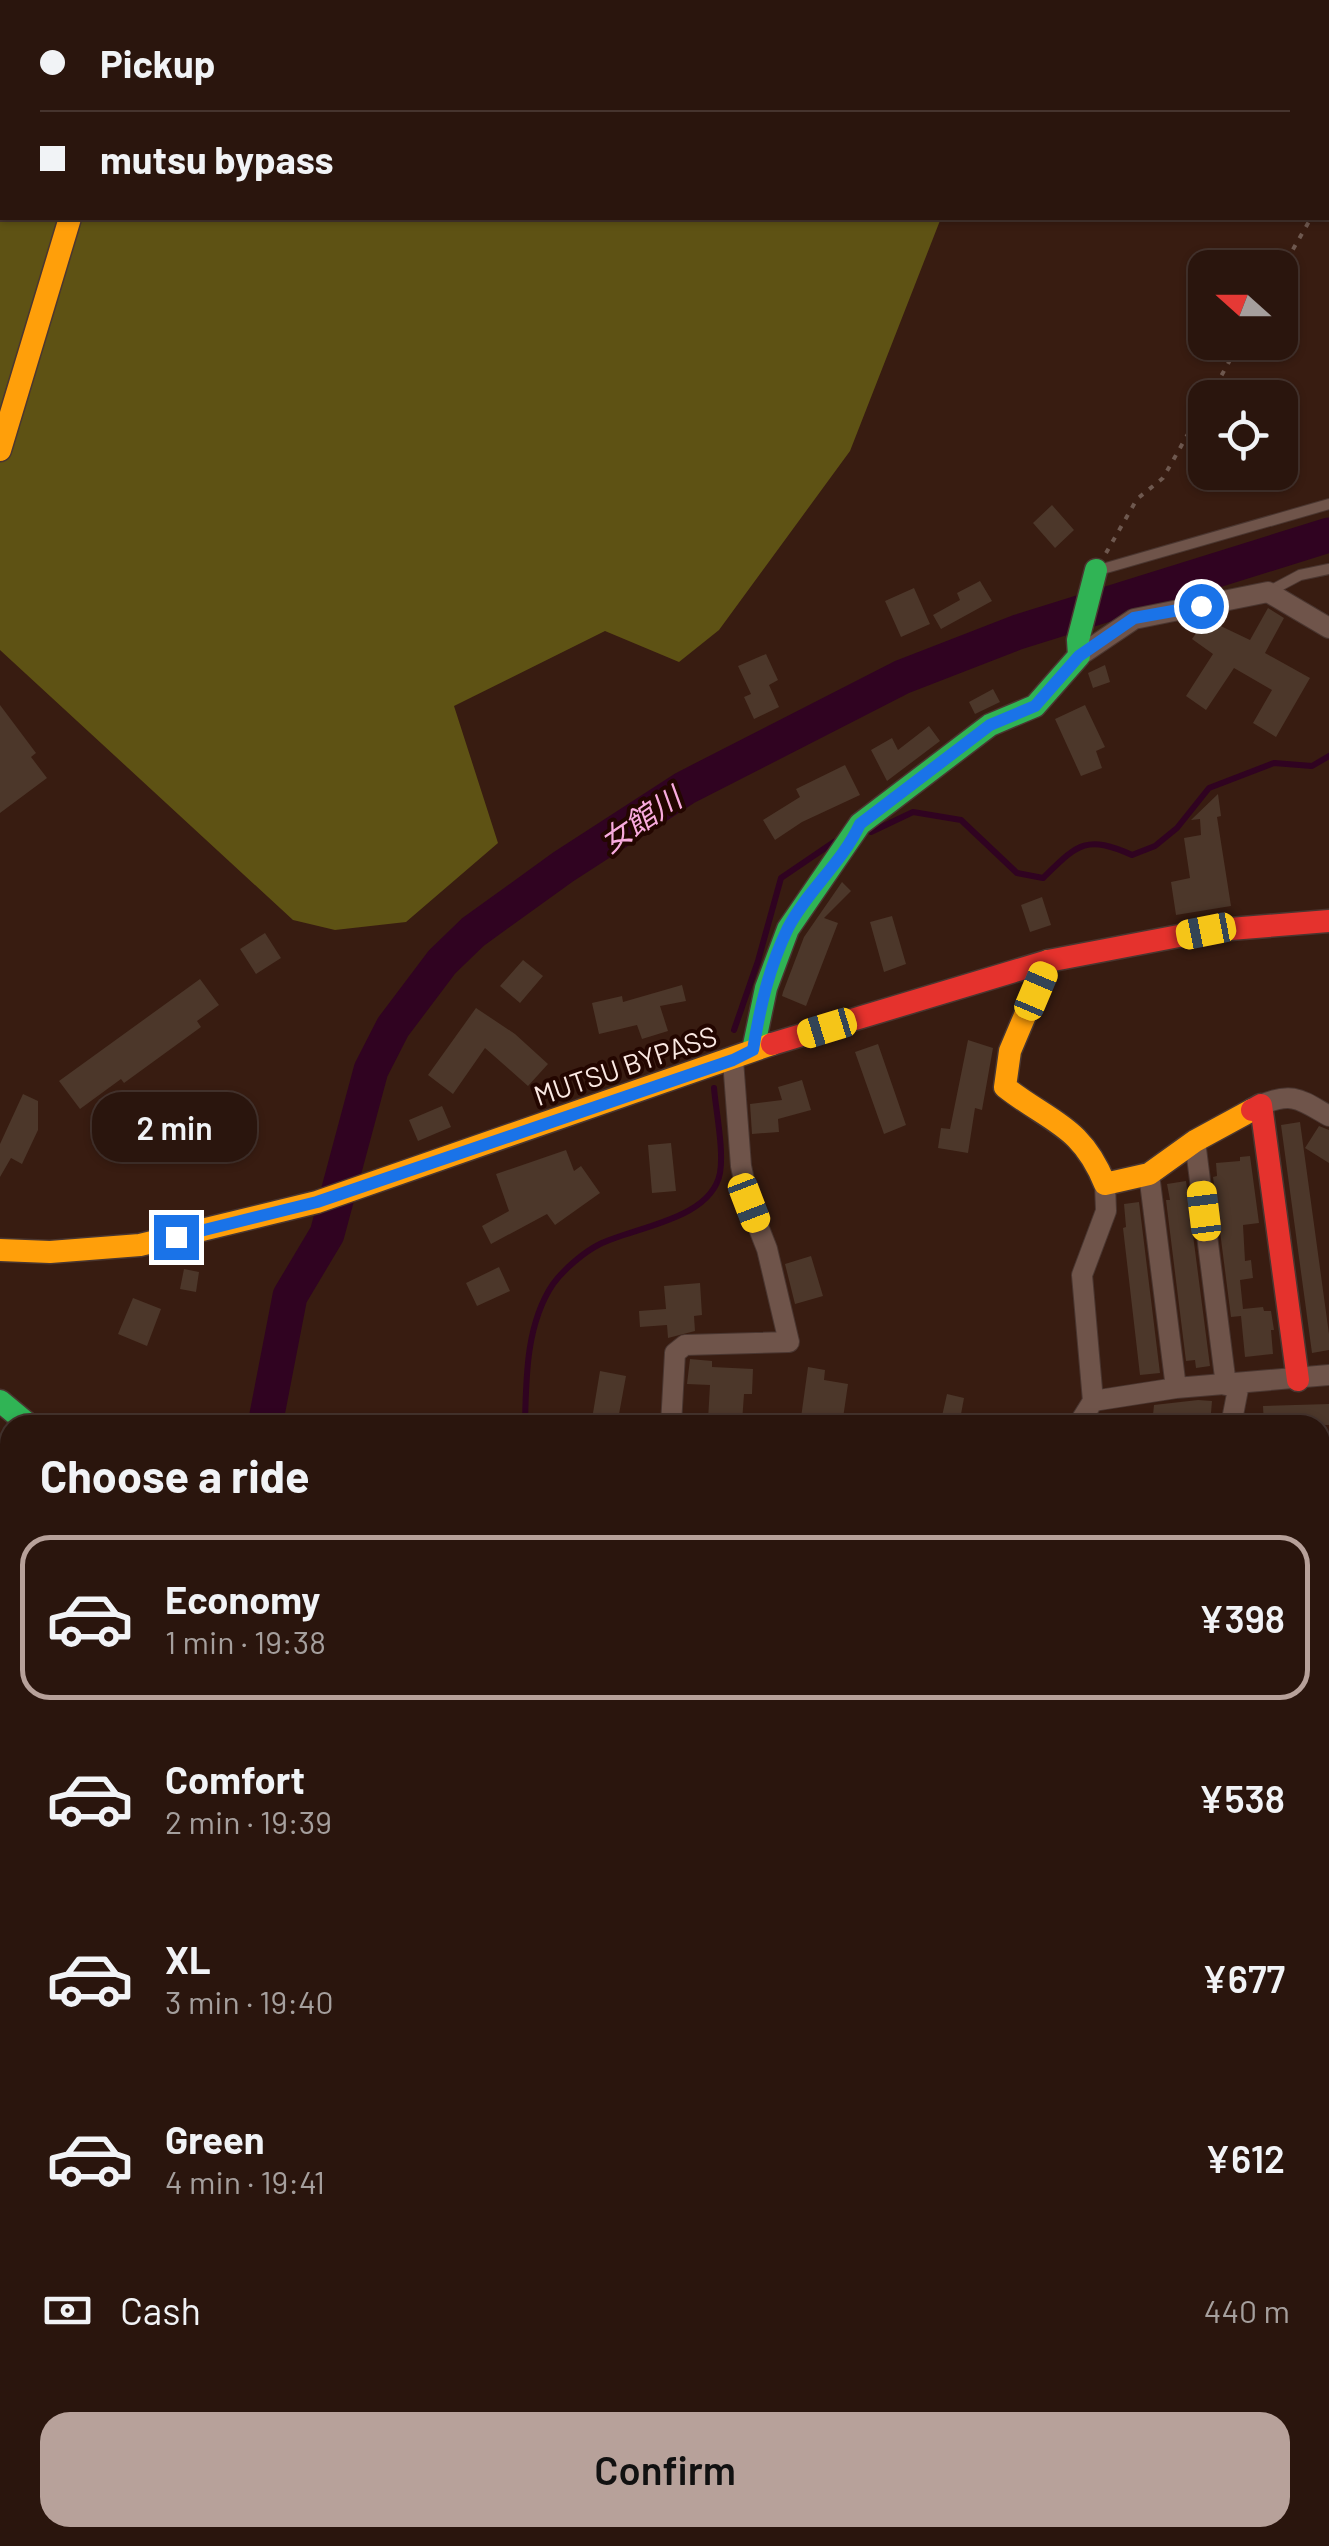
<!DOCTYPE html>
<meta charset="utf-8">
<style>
:root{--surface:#2a150d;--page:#36221b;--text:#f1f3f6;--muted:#a59f9d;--line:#46342e;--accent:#b7a19a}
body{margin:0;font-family:Barlow,"Noto Sans JP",sans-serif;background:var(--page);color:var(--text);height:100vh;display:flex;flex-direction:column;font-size:38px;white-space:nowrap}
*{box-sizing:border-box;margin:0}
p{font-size:32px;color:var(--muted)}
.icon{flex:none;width:55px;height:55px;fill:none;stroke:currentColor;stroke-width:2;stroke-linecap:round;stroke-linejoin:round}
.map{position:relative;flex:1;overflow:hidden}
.details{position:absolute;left:0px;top:1415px;width:1330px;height:1132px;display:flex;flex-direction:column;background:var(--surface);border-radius:30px 30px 0 0;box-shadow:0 2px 8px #0004,0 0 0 2px var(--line)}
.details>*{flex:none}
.banner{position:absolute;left:0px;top:0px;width:1330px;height:220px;box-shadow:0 2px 8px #0004,0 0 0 2px var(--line);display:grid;align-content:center;height:220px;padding:0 40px;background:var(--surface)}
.needle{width:65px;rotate:291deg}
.tools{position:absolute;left:1188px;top:250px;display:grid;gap:20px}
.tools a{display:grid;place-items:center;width:110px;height:110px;border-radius:20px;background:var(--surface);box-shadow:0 2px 8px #0004,0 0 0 2px var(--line);font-size:50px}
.end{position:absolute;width:45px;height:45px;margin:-22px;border:12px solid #1a73e8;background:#fff;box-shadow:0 0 0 5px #fff}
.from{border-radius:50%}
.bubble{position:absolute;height:70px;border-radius:30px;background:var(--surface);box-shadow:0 2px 8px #0004,0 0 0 2px var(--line);font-size:32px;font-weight:600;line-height:70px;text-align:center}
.car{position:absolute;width:30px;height:60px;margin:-30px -15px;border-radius:12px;box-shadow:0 0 8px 2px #0007;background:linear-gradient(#f5c518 24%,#345 0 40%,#f5c518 0 76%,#345 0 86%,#f5c518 0)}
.banner b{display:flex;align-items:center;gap:35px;height:95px;font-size:38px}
.banner b+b{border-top:2px solid var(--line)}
.banner i{width:25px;height:25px;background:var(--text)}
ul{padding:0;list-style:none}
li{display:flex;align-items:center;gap:30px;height:165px;margin:0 20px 15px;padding:0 20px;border:5px solid transparent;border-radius:30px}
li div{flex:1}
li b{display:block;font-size:38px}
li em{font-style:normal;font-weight:600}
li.on{border-color:var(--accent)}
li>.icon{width:90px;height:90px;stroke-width:1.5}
h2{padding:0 40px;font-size:45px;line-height:120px}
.pay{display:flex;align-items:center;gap:25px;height:110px;padding:0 40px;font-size:38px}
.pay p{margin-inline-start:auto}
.action{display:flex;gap:20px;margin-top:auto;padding:20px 40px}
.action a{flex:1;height:115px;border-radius:30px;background:var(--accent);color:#111;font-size:40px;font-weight:600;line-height:115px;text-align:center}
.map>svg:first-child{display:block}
.forest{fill:#5e5214}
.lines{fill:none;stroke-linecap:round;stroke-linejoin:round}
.stream{stroke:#300321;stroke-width:6}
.river{stroke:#300321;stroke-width:35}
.building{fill:#4c372a}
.lane-casing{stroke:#4a3630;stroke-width:12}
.street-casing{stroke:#4a3630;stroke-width:22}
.fast-casing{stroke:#4a3630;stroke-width:25}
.slow-casing{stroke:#4a3630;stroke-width:25}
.jam-casing{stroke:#4a3630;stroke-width:25}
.path{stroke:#6e584f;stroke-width:4;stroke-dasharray:5 8;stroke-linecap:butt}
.lane{stroke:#6f544a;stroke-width:10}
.street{stroke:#6f544a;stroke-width:20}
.fast{stroke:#30b455;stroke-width:22}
.slow{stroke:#ff9f0a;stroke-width:22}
.jam{stroke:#e5322d;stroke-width:22}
.route{stroke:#1a73e8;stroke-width:12}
.labels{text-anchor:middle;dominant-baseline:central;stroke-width:8;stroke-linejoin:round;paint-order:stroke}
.street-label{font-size:28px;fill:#fbe9e3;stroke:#230600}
.water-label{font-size:30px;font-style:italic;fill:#f9abde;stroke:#230600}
</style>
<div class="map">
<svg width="1329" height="2546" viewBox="0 0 1329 2546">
<rect width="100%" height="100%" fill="#381c11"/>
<path class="forest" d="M0 0H1027L2 2V218H941L850 451 719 630 679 662 605 631 454 706 498 843 406 922 335 930 293 920 0 650Z
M2 1438 10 1444V1919L5 1946 10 1960V2041L0 2052Z
M10 2216V2538H370L376 2541 379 2538H504V2546H0V2231Z
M590 2538H869L868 2546H591Z"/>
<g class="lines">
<path class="stream" d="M871 832 913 812 961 820 1017 873 1043 878C1077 845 1085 834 1132 855L1155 846 1177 828 1209 788 1274 763 1312 766 1329 756
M734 1030 758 961 781 878 834 842
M525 1425C526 1378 526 1324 553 1284 564 1269 584 1252 600 1244 634 1227 711 1220 720 1173 724 1150 716 1112 714 1088"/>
<path class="river" d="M265 1425 290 1296 327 1234 371 1070 393 1027 442 962 473 932 563 867 685 788 902 677 1018 632 1329 535
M0 2148 10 2125"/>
</g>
<path class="building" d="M1052 505 1074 530 1055 548 1033 523Z
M980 581 992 601 941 629 933 615 960 600 957 593Z
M914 588 930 624 901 637 885 601Z
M1268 608 1284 618 1265 653 1310 678 1276 737 1253 723 1272 690 1234 668 1206 710 1186 696 1213 654 1192 639 1206 619 1250 640Z
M766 654 778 680 769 685 779 707 754 719 744 697 751 694 738 666Z
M1105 665 1110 682 1093 688 1088 673Z
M993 689 1000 702 975 714 969 702Z
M0 705 36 753 31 757 47 778 0 813Z
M1085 705 1105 747 1096 751 1102 768 1081 776 1055 719Z
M929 726 940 741 887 781 871 750 892 738 898 750Z
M845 765 860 795 802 822 775 840 763 820 800 797 796 789Z
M1218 794 1221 816 1217 817 1231 906 1176 915 1171 882 1190 878 1184 838 1201 835 1200 819 1191 820Z
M842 882 851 891 824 918 838 923 806 1006 782 996 783 992 804 937Z
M1042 897 1051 925 1030 932 1021 905Z
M892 916 906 964 884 972 870 922Z
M265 933 281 958 256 974 240 949Z
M523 960 543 976 520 1003 500 986Z
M200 979 219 1005 197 1021 201 1027 124 1083 121 1079 80 1109 59 1081Z
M682 985 686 1001 660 1006 668 1031 642 1039 637 1025 599 1034 592 1003 622 996 623 1002Z
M476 1008 515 1034 548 1064 528 1086 485 1048 453 1094 428 1075Z
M968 1040 993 1048 982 1110 975 1108 968 1153 938 1148 941 1128 950 1129Z
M878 1044 906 1125 884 1134 855 1052Z
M802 1080 811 1110 778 1119 779 1132 752 1134 750 1104 782 1100 778 1087Z
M23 1094 38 1101V1130L22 1164 11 1158 0 1177V1144Z
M442 1106 451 1127 418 1141 409 1120Z
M1300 1122 1329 1334V1350L1312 1353 1281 1125Z
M1319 1126 1329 1130V1163L1305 1148Z
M671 1143 676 1191 652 1193 648 1145Z
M566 1150 574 1171 581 1166 600 1193 555 1225 547 1214 491 1244 482 1226 509 1211 496 1174Z
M1250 1156 1259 1223 1243 1225 1245 1261 1251 1260 1253 1278 1240 1280 1243 1309 1263 1307 1264 1311H1271L1274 1330H1271L1273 1354 1245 1357 1241 1316 1231 1317 1213 1177 1217 1176 1216 1163 1240 1161V1157Z
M1186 1181 1210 1366 1196 1368 1195 1360 1186 1361 1166 1200H1170L1167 1184Z
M1139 1202 1160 1373 1140 1375 1123 1228 1126 1227 1124 1204Z
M811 1256 823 1296 795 1304 785 1264Z
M499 1267 510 1291 477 1306 466 1283Z
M184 1269 199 1272 196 1292 180 1289Z
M700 1283 702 1315 694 1316 695 1331 668 1338 667 1325 640 1327 639 1311 666 1309 664 1286Z
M133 1298 161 1309 147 1346 118 1334Z
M690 1359 712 1361V1367L753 1369 752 1394H744L742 1422 708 1420 710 1385 687 1384Z
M808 1367 825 1370 824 1380 848 1384 842 1425H800Z
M600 1371 626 1376 617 1425H591Z
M947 1394 964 1398 959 1425H940Z
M1198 1400 1212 1401 1210 1425H1152L1154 1405Z
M1329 1404V1425H1264L1263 1406Z"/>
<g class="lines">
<defs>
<path id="lane" d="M1099 570 1329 504
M1268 592 1300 575 1329 569"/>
<path id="street" d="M1079 656 1134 619 1268 592 1329 628
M1261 1105C1293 1091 1301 1100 1329 1116
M1195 1141 1226 1385
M1149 1174 1176 1388
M1093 1401 1176 1388 1329 1375
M671 1425 675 1353 685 1345 789 1342 767 1249 749 1203 741 1166 733 1060
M1078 1425 1093 1401 1082 1275 1106 1211 1105 1184
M1231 1425 1239 1384
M1320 2285 1329 2287
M1320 2351 1329 2353
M1327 2409 1329 2388
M1320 2500H1329"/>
<path id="fast" d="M753 1050 766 988 788 929 860 824 990 725 1035 706 1079 656 1078 640 1096 570
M0 1401 29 1425
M1320 2136 1329 2140"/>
<path id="slow" d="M0 450 70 218
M1048 961 1010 1051 1005 1087C1051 1123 1081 1125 1105 1184L1149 1174 1195 1141 1252 1110
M0 1250 50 1252 140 1245 317 1202 772 1044"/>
<path id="jam" d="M132 2 133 0
M772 1044 1048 961 1205 931 1329 921
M1252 1110 1261 1105 1298 1380"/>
</defs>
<use href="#lane" class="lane-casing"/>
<use href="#street" class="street-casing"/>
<use href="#fast" class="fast-casing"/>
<use href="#slow" class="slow-casing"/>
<use href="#jam" class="jam-casing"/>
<path class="path" d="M1328 188 1329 185
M1280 272 1311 218
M1209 398 1240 342
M1106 553 1137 499 1163 478 1205 404
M0 1694 10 1688
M882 2546 883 2538"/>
<use href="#lane" class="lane"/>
<use href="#street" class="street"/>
<use href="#fast" class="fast"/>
<use href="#slow" class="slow"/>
<use href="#jam" class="jam"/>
</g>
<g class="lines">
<path class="route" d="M176 1237 317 1202 733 1060 753 1050C760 1007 769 967 788 928 807 891 842 863 860 824L990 725 1035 706 1079 656 1134 618 1201 606"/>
</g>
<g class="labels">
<g class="street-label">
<text transform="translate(625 1065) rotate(-19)">MUTSU BYPASS</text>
</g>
<g class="water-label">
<text transform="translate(640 819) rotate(-34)">女館川</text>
</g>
</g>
</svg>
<div class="tools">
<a><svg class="needle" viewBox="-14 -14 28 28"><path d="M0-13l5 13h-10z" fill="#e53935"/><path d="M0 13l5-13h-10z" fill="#a59f9d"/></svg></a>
<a><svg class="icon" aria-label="locate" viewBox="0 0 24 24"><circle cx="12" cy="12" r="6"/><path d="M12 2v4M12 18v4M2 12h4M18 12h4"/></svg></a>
</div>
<i class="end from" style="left:1201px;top:606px"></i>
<i class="end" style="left:176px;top:1237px"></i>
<div class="bubble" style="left:92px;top:1092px;width:165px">2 min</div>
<i class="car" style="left:1206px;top:931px;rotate:259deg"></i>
<i class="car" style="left:1036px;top:991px;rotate:23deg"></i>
<i class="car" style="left:827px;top:1028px;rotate:253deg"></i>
<i class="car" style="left:749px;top:1203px;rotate:159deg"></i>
<i class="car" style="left:1204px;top:1211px;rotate:353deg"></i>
<div class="banner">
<b><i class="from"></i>Pickup</b>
<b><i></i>mutsu bypass</b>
</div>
<section class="details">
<h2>Choose a ride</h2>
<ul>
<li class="on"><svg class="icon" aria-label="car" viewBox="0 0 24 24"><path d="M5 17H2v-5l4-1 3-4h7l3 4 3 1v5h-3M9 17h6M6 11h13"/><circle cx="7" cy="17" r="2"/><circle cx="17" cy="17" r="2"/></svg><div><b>Economy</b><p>1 min · 19:38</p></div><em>¥398</em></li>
<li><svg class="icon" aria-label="car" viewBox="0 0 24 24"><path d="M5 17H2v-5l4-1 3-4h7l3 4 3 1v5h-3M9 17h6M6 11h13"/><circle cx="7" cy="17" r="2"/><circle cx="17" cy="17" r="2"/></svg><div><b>Comfort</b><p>2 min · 19:39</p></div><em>¥538</em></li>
<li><svg class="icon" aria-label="car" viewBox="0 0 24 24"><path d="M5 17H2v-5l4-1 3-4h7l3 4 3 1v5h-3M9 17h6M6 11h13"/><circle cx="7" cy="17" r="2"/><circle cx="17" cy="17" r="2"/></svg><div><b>XL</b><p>3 min · 19:40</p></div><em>¥677</em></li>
<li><svg class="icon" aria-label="car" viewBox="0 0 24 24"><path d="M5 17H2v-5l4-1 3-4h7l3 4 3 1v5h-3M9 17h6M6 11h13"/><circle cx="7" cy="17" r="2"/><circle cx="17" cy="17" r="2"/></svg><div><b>Green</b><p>4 min · 19:41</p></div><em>¥612</em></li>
</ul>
<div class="pay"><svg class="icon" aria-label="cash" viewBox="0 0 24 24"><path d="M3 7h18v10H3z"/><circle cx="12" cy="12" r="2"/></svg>Cash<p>440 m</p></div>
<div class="action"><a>Confirm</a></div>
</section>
</div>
